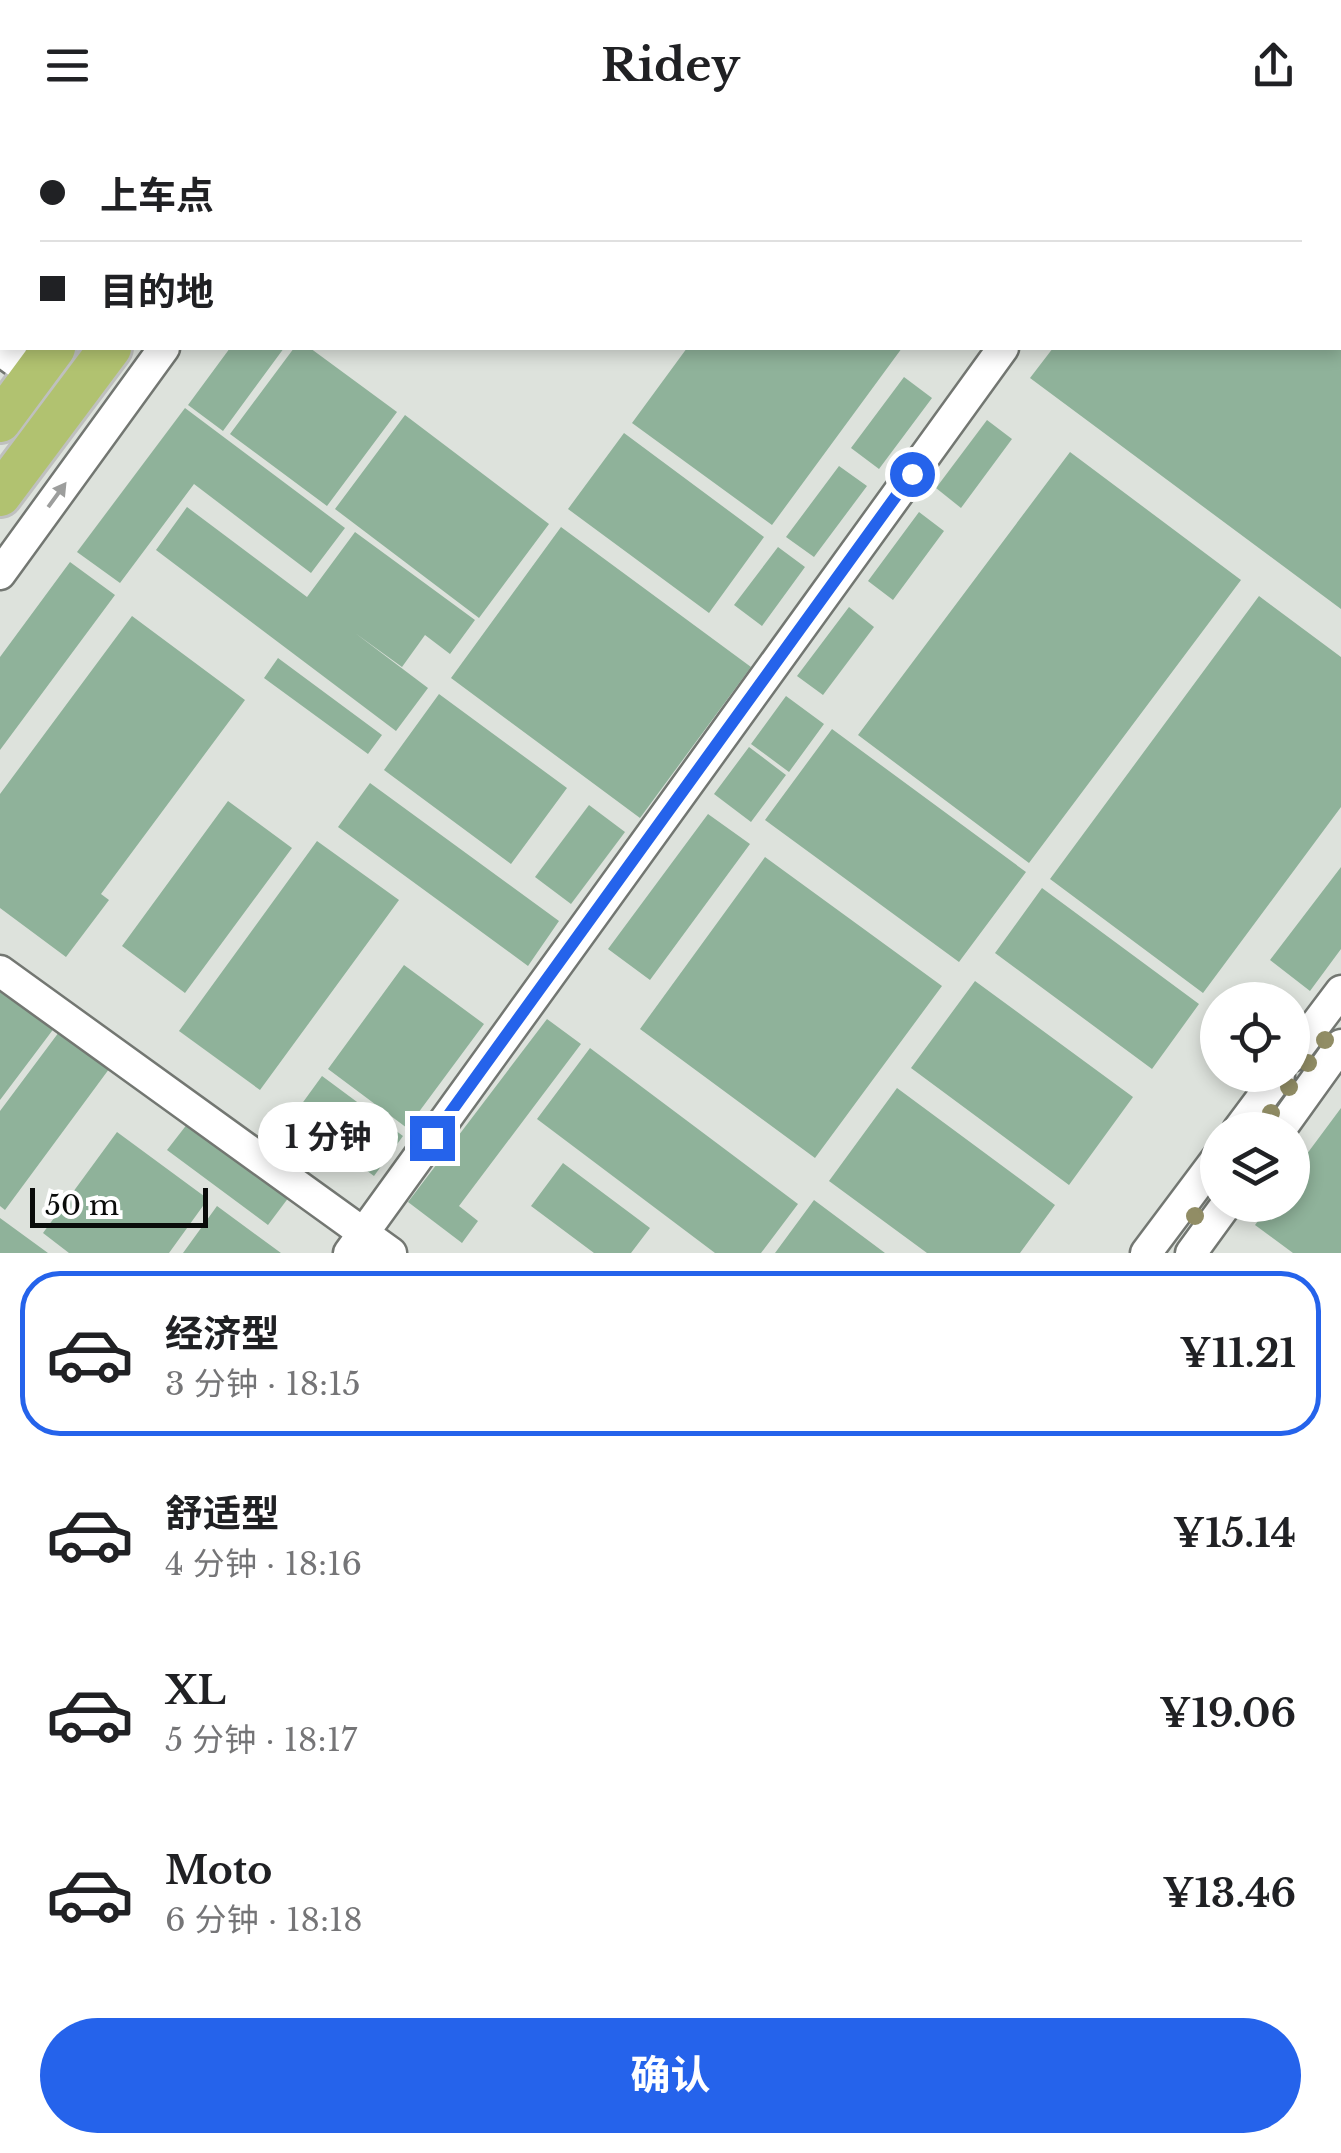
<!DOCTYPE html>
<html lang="zh">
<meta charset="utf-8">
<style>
:root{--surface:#fff;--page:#f2f2f2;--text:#202124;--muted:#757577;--line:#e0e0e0;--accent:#2563eb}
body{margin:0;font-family:"Libre Baskerville","Noto Sans SC",serif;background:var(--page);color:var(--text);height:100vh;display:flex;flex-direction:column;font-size:38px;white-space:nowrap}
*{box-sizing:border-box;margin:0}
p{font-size:32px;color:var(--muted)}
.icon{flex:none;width:55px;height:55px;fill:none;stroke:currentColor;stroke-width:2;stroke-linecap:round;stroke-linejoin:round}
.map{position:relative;height:1123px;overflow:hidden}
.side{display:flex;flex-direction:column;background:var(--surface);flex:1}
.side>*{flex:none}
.hud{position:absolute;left:0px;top:0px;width:1342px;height:220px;box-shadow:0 5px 15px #0003;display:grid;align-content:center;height:220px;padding:0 40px;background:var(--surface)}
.controls{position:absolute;left:1200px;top:852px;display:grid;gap:20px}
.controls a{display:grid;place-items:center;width:110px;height:110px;border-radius:50%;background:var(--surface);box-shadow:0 5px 15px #0003;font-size:50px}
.scale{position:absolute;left:30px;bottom:25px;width:178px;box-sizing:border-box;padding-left:10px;border:5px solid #0a0c0a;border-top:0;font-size:28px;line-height:35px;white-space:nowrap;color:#0a0c0a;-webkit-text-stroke:8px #fff;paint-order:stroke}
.end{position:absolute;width:45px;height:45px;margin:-22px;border:12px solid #2563eb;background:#fff;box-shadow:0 0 0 5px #fff}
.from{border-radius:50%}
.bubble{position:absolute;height:70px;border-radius:35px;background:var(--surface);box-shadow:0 5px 15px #0003;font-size:32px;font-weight:700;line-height:70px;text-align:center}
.hud b{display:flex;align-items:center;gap:35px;height:95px;font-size:38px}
.hud b+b{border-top:2px solid var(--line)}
.hud i{width:25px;height:25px;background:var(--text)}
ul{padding:18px 0 0;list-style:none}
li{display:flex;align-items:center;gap:30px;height:165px;margin:0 20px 15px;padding:0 20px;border:5px solid transparent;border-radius:40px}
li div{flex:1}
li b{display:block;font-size:38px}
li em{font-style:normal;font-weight:700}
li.selected{border-color:var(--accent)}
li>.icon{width:90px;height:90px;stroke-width:1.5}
.primary-button{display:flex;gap:20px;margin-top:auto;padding:20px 40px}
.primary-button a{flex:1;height:115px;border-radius:60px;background:var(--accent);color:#fff;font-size:40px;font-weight:700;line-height:115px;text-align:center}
header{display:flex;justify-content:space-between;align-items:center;height:130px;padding:0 40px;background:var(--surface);font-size:45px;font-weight:700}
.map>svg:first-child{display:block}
.building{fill:#8fb29a}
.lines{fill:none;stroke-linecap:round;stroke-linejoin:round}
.minor-casing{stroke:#737772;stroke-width:35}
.highway-casing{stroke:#bfc0bf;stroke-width:48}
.minor{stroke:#fff;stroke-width:30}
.highway{stroke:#b1c270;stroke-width:42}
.tree{fill:#918d65}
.oneway{fill:#9d9e9d}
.route{stroke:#2563eb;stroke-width:12}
</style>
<header><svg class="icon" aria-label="menu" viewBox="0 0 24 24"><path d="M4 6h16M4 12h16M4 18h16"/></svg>Ridey<svg class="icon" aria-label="share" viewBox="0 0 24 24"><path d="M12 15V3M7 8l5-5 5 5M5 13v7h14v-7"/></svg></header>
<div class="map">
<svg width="1341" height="1123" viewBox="0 0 1341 1123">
<rect width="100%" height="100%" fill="#dde2dc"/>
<path class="building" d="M230 218H284L223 301 188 275Z
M294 218H310L397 282 327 376 230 304Z
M687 218H902L772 395 632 293Z
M1053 218H1341V479L1030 248Z
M904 247 932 268 879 339 851 318Z
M185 278 345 398 311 443 194 354 120 453 77 422Z
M405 285 549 394 479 488 335 379Z
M987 290 1012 309 961 378 936 358Z
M624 303 764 407 709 483 568 379Z
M1070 322 1241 450 1029 733 858 605Z
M839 336 867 356 814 427 786 407Z
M187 377 307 467 355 402 475 490 450 524 425 505 402 537 355 503 428 558 396 601 156 420Z
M919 382 944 401 893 470 868 451Z
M561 397 751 537 640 688 451 548Z
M778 417 805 437 762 496 734 475Z
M70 432 115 465 0 620V527Z
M1259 466 1341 527V677L1203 863 1050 749Z
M849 477 874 497 823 565 797 546Z
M132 486 245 570 101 764 109 770 66 827 0 778V664Z
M278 528 382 605 368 624 264 548Z
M439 564 567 658 511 734 384 640Z
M786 566 824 594 789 642 751 614Z
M832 599 1026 742 959 832 765 690Z
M749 617 786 645 751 692 714 664Z
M370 653 559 791 528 836 338 697Z
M228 671 292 718 185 863 122 816Z
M589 675 625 702 571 774 535 747Z
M708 684 750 714 650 850 608 819Z
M317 711 399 770 260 960 179 901Z
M765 727 942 856 815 1028 640 899Z
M1341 737V819L1310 861 1270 830Z
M1042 758 1199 874 1152 939 995 823Z
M404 835 484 894 407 998 328 939Z
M975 851 1133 967 1069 1055 911 938Z
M0 854 58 893 0 970Z
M547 889 581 914 459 1076 478 1091 462 1113 408 1072Z
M62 898 112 935 5 1080 0 1076V981Z
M590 918 798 1074 761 1123H715L537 989Z
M322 946 403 1006 374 1046 293 986Z
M897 958 1055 1075 1020 1123H927L829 1051Z
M1341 978V1123H1293L1255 1095 1270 1075H1292V1044Z
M188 993 289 1067 268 1095 167 1020Z
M117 1002 208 1069 169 1123H69L43 1103Z
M563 1033 650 1098 631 1123H594L531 1076Z
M814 1070 885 1123H775Z
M217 1076 281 1123H183Z
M0 1088 48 1123H0Z"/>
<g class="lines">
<defs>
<path id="minor" d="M1152 0 1155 2
M90 2 92 0
M169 2 171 0
M320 2 322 0
M0 125 2 122
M1340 139H1341
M0 220 34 245
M0 444 164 218
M0 841 391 1123
M1292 926 1341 861
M1238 1000 1279 945
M1280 1000 1341 915
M349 1123 1003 218
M1146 1123 1218 1027
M1191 1123 1226 1075"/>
<path id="highway" d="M214 2 216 0
M270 2 271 0
M0 291 54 218
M0 365 110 218"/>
</defs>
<use href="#minor" class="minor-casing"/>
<use href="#highway" class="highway-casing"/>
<use href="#minor" class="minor"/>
<use href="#highway" class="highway"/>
</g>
<g class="tree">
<circle cx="1325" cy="910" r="9"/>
<circle cx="1308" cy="933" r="9"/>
<circle cx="1289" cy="957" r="9"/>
<circle cx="1271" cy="983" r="9"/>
<circle cx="1195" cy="1086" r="9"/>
</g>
<defs><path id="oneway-solid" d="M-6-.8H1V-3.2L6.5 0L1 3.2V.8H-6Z" transform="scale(2.5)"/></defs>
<use class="oneway" href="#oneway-solid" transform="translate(57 365) rotate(-54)"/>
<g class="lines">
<path class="route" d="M432 1008 912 344"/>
</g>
</svg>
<div class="controls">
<a><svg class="icon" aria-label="locate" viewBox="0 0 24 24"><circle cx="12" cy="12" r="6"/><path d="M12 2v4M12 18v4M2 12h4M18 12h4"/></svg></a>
<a><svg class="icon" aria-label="layers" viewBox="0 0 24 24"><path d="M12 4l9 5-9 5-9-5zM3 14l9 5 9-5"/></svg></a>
</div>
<div class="scale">50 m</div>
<i class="end from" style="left:912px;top:344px"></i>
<i class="end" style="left:432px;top:1008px"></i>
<div class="bubble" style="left:258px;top:972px;width:140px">1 分钟</div>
<div class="hud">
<b><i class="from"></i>上车点</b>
<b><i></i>目的地</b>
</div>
</div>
<section class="side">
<ul>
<li class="selected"><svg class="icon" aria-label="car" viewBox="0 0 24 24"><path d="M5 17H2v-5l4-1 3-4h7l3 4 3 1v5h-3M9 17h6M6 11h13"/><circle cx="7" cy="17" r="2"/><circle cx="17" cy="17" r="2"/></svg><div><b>经济型</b><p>3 分钟 · 18:15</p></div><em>¥11.21</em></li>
<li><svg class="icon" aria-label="car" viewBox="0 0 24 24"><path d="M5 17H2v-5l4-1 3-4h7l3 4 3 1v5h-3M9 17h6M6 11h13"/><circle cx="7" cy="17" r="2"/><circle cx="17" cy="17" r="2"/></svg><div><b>舒适型</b><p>4 分钟 · 18:16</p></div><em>¥15.14</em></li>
<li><svg class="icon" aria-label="car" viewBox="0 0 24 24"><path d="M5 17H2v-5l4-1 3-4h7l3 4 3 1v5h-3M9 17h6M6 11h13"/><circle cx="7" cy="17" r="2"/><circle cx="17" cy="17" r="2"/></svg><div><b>XL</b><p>5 分钟 · 18:17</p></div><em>¥19.06</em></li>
<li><svg class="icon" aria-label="car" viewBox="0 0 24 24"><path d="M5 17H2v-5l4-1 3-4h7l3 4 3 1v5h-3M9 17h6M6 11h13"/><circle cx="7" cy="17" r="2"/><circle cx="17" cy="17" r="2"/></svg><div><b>Moto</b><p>6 分钟 · 18:18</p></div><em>¥13.46</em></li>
</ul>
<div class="primary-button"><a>确认</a></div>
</section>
